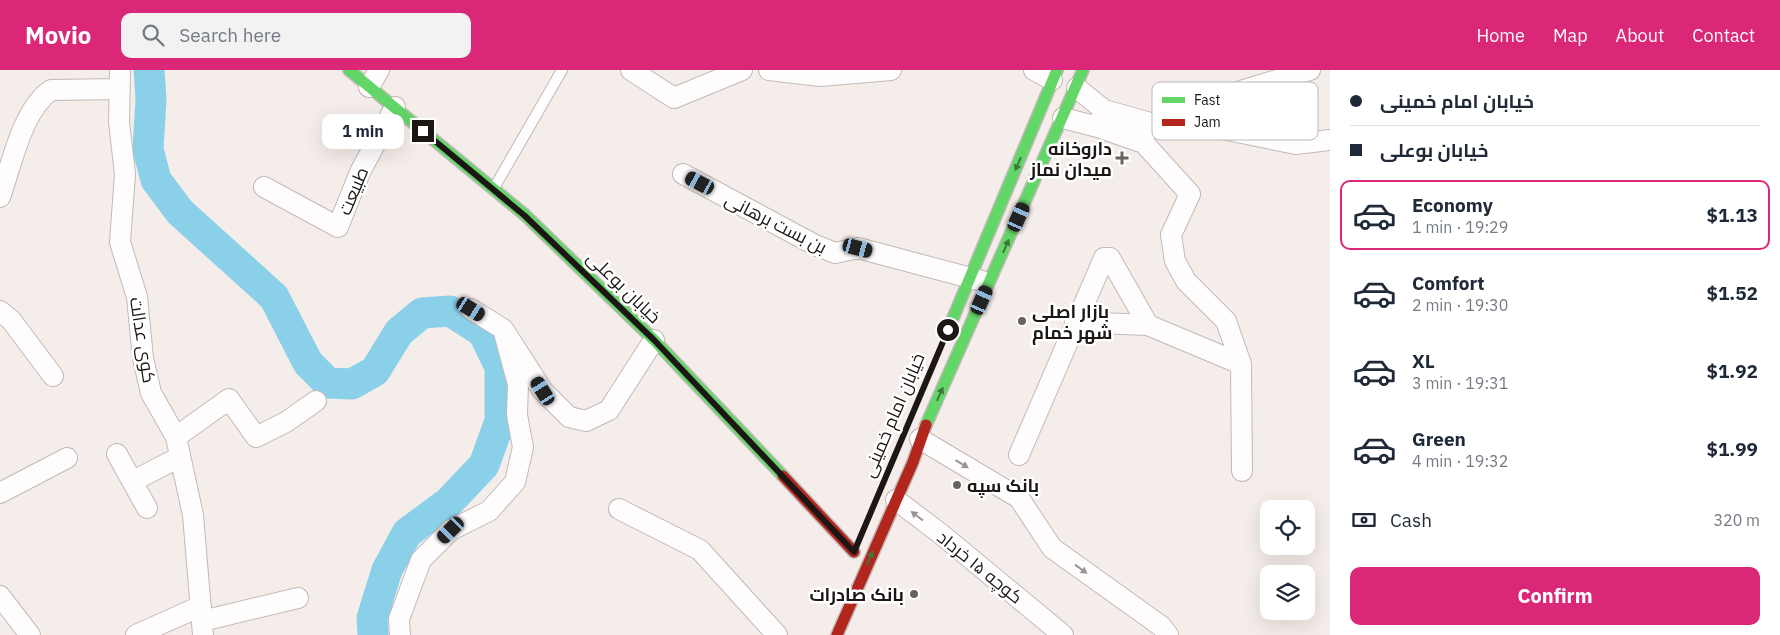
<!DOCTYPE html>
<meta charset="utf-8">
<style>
:root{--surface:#fff;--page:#f2f2f3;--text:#1f2937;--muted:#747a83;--line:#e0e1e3;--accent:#db2777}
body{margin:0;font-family:"IBM Plex Sans",Cairo,sans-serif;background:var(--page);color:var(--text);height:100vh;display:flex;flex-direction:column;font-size:19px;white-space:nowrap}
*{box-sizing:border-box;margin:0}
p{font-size:16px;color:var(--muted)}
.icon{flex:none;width:28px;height:28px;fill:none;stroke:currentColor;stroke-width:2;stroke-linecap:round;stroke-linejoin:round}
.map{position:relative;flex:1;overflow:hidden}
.panel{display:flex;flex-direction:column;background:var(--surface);width:450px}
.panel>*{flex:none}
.hud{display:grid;align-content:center;height:110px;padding:0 20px;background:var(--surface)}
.fabs{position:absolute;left:1260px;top:430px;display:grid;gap:10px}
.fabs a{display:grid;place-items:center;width:55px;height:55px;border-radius:10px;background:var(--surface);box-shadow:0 5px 20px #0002;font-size:25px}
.end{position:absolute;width:22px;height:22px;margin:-11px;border:6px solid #1c1715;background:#fff;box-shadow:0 0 0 2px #fff}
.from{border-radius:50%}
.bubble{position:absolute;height:35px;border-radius:10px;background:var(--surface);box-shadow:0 5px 20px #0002;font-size:16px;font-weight:800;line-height:35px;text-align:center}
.car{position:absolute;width:15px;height:30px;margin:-15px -8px;border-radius:6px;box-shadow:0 0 4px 1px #0007;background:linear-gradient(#222 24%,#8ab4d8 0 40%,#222 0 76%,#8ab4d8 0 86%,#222 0)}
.hud b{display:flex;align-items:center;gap:18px;height:48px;font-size:19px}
.hud b+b{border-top:1px solid var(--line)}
.hud i{width:12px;height:12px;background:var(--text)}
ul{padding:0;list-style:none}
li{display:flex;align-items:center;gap:15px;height:70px;margin:0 10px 8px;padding:0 10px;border:2px solid transparent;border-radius:10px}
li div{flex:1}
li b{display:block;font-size:19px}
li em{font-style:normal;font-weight:800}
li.current{border-color:var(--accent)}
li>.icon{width:45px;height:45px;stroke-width:1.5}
.pay{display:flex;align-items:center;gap:12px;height:55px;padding:0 20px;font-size:19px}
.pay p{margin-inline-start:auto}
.action{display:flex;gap:10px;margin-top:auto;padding:10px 20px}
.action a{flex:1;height:58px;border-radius:10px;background:var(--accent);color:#fff;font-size:20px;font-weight:800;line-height:58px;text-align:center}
header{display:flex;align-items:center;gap:30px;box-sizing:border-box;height:70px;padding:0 25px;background:var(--accent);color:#fff}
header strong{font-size:24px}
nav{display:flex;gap:28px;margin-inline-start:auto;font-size:18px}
.search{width:350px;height:45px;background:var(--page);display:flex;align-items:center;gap:12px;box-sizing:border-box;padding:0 18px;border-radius:10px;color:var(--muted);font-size:19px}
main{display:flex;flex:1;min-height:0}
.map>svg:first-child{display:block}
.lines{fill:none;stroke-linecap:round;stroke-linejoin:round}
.river{stroke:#8bd0e9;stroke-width:31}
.lane-casing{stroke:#c0bab8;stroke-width:12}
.street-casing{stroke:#c0bab8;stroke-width:22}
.fast-casing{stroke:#c0bab8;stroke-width:14}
.jam-casing{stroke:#c0bab8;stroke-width:14}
.lane{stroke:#fefcfc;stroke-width:10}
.street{stroke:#fefcfc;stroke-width:20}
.fast{stroke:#63d668;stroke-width:11}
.jam{stroke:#b3261e;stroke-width:11}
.oneway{fill:#40763e}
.oneway2{fill:#989594}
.route{stroke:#1c1715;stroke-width:6}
.poi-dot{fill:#686260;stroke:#fff;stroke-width:2}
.labels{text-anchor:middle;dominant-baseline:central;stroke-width:5;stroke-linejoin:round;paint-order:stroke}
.poi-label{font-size:18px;font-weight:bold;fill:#1c1715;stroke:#fff;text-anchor:end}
.street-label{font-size:18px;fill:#1c1715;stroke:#fff}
.key{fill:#fff;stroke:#bbb9b9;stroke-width:1}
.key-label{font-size:14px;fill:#1c1715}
</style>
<header>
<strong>Movio</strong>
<div class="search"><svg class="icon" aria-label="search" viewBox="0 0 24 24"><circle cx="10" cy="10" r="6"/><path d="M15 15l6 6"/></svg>Search here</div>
<nav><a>Home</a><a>Map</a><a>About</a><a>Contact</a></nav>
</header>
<main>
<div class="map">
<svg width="1330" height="565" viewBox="0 0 1330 565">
<rect width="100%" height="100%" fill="#f5edea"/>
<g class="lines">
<path class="river" d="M149 0 151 29 148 79 156 110 180 142 274 227 308 293 328 313 352 314 375 301 399 262 422 243 450 241 483 262 500 297V351L484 395 449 432 407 463 387 500 372 548 373 565"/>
<defs>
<path id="lane" d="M494 118 562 0"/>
<path id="street" d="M120 0 119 52 125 104 120 172 137 227 143 288 151 323 176 367 193 445 203 565
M631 0 674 28 742 0
M769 0 820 6 891 0
M1034 0 1052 10
M369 17 379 0
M1077 18 1104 40
M1104 40 1147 52 1143 70 1138 71 1098 57Z
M1063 48 1098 57
M1147 53 1212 57 1296 74 1330 70
M1183 54 1221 27 1310 0
M1142 71 1190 124 1171 165 1175 191 1186 211 1226 251 1241 294 1242 401
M683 104 815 175 835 183 858 178 982 211
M264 117 338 157 360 102 395 37
M0 127C12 94 22 40 51 20L120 19
M471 239 503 259 543 321 569 347 586 351 609 340 654 270
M0 241 11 250 53 306
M1075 252 1148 255 1241 294
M176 367 229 329 256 367 286 352 316 331
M920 369 1019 428 1052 478 1161 556 1168 565
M117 384 147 438
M1019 385 1104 188H1110L1148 255
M133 411 180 387
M0 423 67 388
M896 430 941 464 1063 565
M619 439 700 480 777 565
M0 526 30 565
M202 551 298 528
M136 565 201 536
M400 565 399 549 421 490 451 460 489 441 515 412 523 377 517 345 518 314 503 259"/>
<path id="fast" d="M349 0 525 145 654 270 783 406
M948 260 1057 0
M926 355 1083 0"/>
<path id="jam" d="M783 406 854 482
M837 565 913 392 926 355"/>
</defs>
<use href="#lane" class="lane-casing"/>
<use href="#street" class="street-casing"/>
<use href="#fast" class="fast-casing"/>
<use href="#jam" class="jam-casing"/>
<use href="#lane" class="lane"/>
<use href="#street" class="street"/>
<use href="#fast" class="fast"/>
<use href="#jam" class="jam"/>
</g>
<defs><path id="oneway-solid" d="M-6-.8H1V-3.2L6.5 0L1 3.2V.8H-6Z" transform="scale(1.25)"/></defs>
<g class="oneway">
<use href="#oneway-solid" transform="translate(1018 94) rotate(113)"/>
<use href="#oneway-solid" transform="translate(1006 176) rotate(-66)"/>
<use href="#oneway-solid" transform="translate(940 324) rotate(-66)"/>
<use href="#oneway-solid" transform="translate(870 488) rotate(-66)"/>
</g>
<g class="oneway2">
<use href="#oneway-solid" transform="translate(962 394) rotate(31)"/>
<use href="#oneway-solid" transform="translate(917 446) rotate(-143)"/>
<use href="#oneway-solid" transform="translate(1081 499) rotate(36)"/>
</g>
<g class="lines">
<path class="route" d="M423 61 525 146 654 270 854 482 948 260"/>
</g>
<g class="poi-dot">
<path d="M1119.5 80.5h5v5h5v5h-5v5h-5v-5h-5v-5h5z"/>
<circle cx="1022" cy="251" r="5"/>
<circle cx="957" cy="415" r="5"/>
<circle cx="914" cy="524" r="5"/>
</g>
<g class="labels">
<g class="poi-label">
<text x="1112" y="78">داروخانه<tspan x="1112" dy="21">میدان نماز</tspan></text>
<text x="1032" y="241" text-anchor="start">بازار اصلی<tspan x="1032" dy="21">شهر خمام</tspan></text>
<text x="967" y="415" text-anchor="start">بانک سپه</text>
<text x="904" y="524">بانک صادرات</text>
</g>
<g class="street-label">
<text transform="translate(353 121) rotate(-67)">طبيعت</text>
<text transform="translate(776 153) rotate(27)">بن بست برهانی</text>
<text transform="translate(624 217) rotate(44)">خیابان بوعلی</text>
<text transform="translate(143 270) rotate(81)">کوی عدالت</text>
<text transform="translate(893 345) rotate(-67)">خیابان امام خمینی</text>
<text transform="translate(980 497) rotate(39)">کوچه ۱۵ خرداد</text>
</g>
</g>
<rect x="1152" y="12" width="166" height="58" rx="8" class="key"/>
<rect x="1162" y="27" width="23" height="6" fill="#63d668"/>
<rect x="1162" y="49" width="23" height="7" fill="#b3261e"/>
<g class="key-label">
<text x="1194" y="35">Fast</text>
<text x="1194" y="57">Jam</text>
</g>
</svg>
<div class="fabs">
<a><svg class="icon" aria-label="locate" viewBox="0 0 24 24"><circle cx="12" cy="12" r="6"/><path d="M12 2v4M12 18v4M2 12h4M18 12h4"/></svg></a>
<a><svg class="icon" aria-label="layers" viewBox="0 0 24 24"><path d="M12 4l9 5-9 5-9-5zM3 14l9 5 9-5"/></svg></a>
</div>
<i class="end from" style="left:948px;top:260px"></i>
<i class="end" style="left:423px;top:61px"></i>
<div class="bubble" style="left:322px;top:44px;width:82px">1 min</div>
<i class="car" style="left:700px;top:113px;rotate:298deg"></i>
<i class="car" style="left:1019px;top:147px;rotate:24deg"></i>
<i class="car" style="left:858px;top:178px;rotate:105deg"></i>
<i class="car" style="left:982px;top:230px;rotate:24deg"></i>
<i class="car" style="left:471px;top:239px;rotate:122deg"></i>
<i class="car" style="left:543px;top:321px;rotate:328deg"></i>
<i class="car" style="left:451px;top:460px;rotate:225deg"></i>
</div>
<section class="panel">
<div class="hud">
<b><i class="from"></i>خیابان امام خمینی</b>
<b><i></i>خیابان بوعلی</b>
</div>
<ul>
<li class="current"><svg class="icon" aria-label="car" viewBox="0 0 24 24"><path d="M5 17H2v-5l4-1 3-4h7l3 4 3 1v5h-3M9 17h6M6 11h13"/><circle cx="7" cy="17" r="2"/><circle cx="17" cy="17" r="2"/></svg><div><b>Economy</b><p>1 min · 19:29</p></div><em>$1.13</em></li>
<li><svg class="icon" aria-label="car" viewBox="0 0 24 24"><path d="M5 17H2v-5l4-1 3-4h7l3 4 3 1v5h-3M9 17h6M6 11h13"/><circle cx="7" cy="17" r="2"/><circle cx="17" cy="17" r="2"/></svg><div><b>Comfort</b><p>2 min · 19:30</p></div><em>$1.52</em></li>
<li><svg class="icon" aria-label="car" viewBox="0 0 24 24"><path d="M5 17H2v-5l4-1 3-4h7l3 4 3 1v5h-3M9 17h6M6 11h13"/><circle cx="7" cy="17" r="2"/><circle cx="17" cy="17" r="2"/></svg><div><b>XL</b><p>3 min · 19:31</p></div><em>$1.92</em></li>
<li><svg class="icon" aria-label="car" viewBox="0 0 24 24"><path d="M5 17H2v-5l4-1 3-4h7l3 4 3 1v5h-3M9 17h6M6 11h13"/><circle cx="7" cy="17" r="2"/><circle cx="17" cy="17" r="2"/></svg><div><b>Green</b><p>4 min · 19:32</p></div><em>$1.99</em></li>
</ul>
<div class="pay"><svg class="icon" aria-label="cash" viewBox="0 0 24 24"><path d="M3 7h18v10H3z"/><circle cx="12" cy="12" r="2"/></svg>Cash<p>320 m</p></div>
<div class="action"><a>Confirm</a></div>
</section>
</main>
